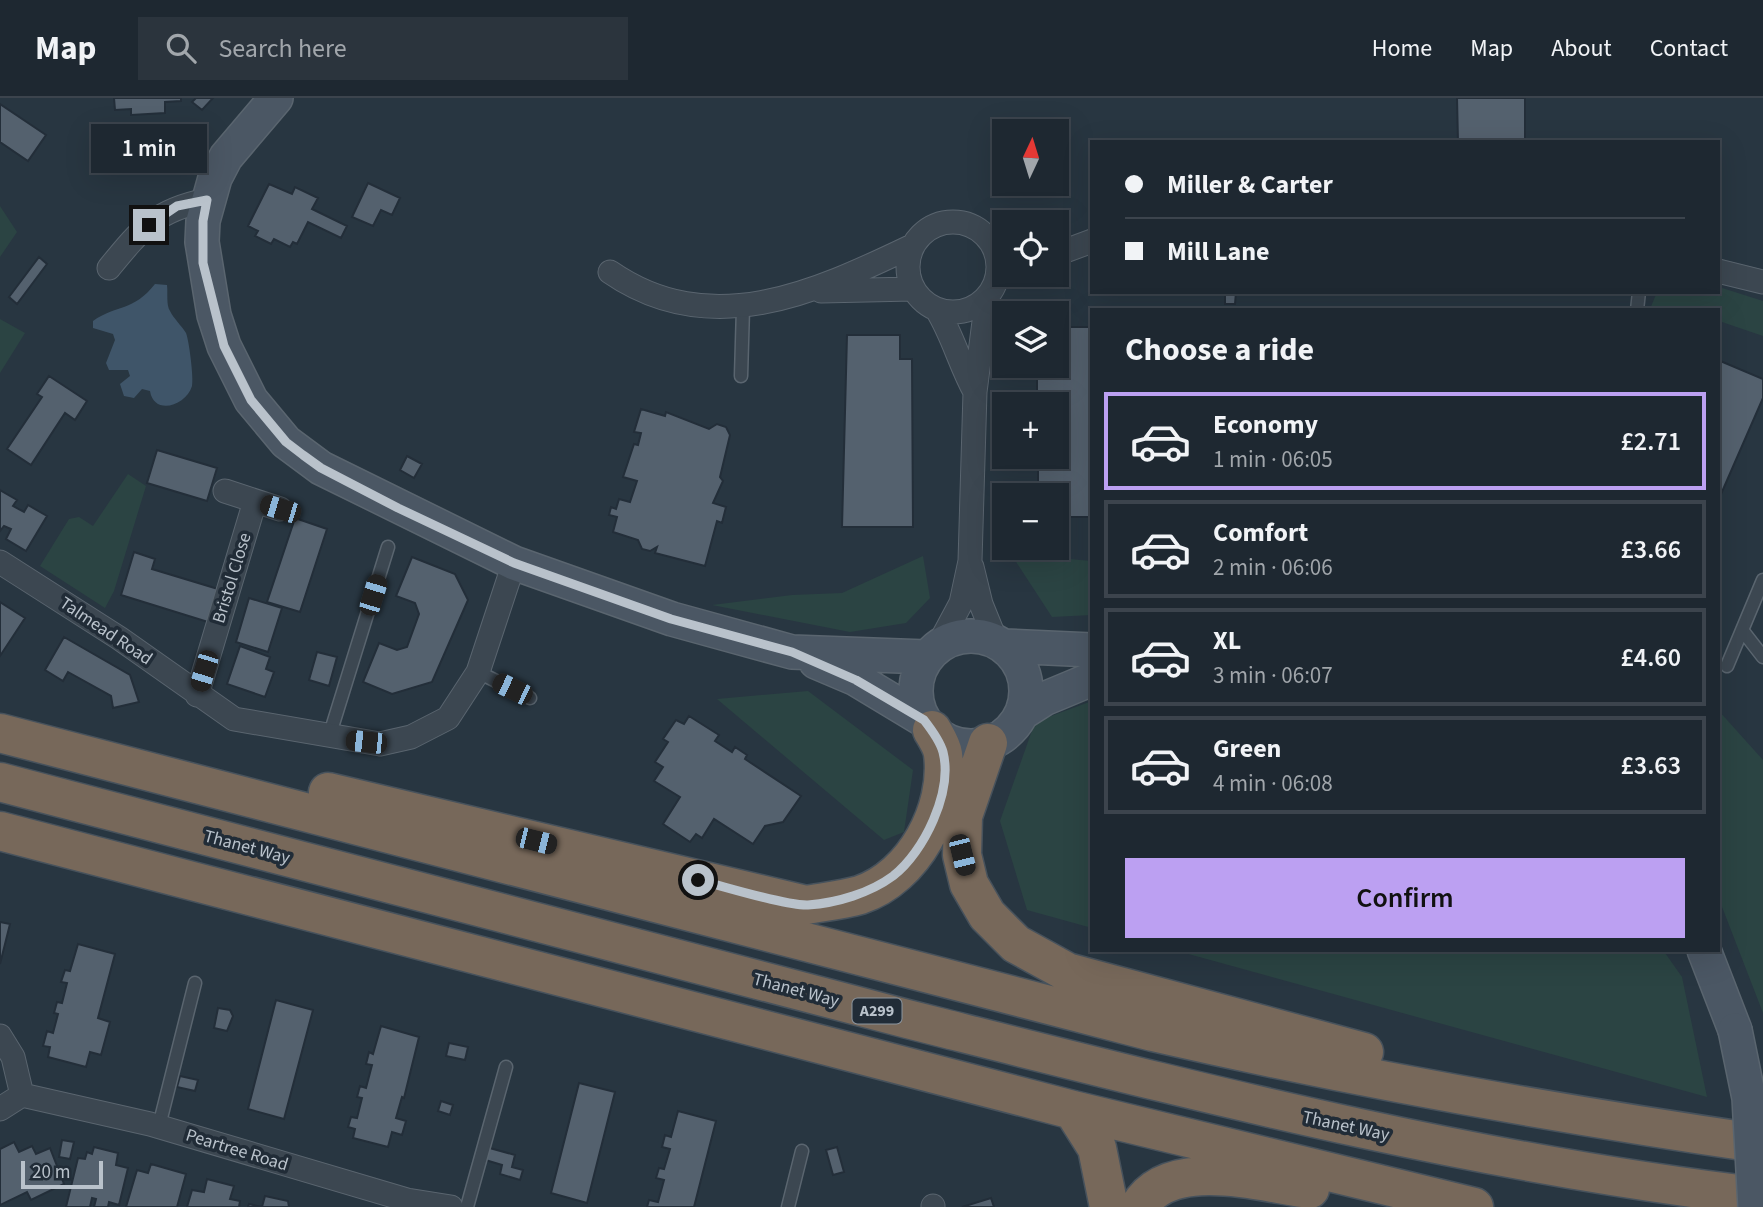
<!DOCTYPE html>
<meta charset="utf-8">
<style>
:root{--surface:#1e2831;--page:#2b343d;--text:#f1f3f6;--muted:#a1a6ab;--line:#3c444d;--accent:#bca0f2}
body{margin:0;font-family:"Source Sans 3",sans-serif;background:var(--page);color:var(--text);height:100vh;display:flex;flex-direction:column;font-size:26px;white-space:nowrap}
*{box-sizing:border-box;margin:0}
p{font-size:23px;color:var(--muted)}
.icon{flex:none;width:38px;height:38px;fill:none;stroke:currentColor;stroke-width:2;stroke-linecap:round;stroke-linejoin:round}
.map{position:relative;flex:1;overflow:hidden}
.sheet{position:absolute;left:1090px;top:210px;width:630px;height:644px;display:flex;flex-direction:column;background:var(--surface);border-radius:0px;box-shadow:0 7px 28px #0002,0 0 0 2px var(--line)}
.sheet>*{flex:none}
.banner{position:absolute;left:1090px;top:42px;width:630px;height:154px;border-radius:0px;box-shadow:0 7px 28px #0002,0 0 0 2px var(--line);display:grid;align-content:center;height:154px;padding:0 35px;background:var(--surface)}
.needle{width:46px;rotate:4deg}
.controls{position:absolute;left:992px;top:21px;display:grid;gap:14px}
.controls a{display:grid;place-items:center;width:77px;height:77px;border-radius:0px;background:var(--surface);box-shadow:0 7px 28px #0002,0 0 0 2px var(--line);font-size:35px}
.scale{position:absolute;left:21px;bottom:18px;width:82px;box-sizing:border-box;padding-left:7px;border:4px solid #b9c2cb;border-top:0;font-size:19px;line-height:24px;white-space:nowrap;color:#b9c2cb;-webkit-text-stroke:5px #212c37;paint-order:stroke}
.end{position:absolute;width:32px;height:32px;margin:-16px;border:9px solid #b9c2cb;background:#111;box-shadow:0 0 0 4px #111}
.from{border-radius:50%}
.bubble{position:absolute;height:49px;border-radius:0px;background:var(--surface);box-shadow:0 7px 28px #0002,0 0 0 2px var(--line);font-size:23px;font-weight:600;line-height:49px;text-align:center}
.car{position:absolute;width:21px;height:42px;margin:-21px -10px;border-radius:9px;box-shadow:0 0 5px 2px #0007;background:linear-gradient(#222 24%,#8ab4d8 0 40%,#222 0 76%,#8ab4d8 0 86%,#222 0)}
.banner b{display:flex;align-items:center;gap:24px;height:66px;font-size:26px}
.banner b+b{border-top:2px solid var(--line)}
.banner i{width:18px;height:18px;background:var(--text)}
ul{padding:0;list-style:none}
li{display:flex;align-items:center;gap:21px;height:98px;margin:0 14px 10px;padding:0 21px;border:4px solid var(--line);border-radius:0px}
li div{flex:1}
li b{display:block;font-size:26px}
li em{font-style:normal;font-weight:600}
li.selected{border-color:var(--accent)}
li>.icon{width:63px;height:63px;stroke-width:1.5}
h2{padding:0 35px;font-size:32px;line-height:84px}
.action{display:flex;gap:14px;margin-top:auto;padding:14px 35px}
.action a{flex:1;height:80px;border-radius:0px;background:var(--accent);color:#111;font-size:28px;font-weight:600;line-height:80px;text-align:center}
header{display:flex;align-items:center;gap:42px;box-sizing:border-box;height:98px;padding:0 35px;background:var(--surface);border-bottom:2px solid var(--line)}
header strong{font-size:33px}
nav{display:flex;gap:38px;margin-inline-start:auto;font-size:24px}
.search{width:490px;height:63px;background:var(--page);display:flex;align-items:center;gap:18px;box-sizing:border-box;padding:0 24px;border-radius:0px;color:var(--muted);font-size:26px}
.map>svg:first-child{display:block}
.green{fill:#2b4443}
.water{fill:#3f5569}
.building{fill:#54616e;stroke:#232e39;stroke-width:2}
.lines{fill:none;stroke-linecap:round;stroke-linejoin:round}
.lane-casing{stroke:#5a656f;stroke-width:15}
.street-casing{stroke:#5a656f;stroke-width:25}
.secondary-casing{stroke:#5a656f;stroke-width:36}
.highway-casing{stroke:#47525c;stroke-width:41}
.lane{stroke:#3c4751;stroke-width:12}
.street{stroke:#3c4751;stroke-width:23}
.secondary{stroke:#4b5764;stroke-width:33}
.highway{stroke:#77685a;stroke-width:38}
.secondary-bridge-casing{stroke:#5a656f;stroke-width:36;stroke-linecap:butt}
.secondary-bridge{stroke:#4b5764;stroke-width:33}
.route{stroke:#b9c2cb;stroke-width:9}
.labels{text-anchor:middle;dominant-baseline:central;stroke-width:7;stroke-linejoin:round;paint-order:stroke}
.shield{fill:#212c37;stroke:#8b959f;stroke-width:2}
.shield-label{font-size:16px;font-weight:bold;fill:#b9c2cb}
.street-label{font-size:18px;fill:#b9c2cb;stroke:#212c37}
</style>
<header>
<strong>Map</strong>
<div class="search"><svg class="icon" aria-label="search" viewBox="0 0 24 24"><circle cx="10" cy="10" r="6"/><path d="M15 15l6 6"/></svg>Search here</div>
<nav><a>Home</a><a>Map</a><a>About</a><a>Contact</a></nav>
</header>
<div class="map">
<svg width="1763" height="1109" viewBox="0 0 1763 1109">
<rect width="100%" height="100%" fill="#283641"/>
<path class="green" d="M0 108 17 134 0 159Z
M1719 189 1763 203V238L1719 223 1718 212 1650 211 1657 194H1718Z
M0 221 25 235 0 275Z
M128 376 146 388 114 493 105 510 40 468 69 421 79 419 93 428Z
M1011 456 1092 463V517L1052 519Z
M923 458 930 500 906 525 850 534 712 507 792 497 842 495Z
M808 593 913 672 904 734 884 742 717 601Z
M1092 603V622L1089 623 1092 626V830L1027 812 1000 723 1035 624Z
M1719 613 1763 662V915L1719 801Z
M1174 852H1663L1682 879 1707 999Z"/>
<path class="water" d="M155 186 167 187C168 195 166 207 170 213 174 221 181 227 186 235 189 242 194 281 192 288 186 308 154 318 150 293L142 291 134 300 124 298 120 286 130 278 128 272H109L106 265 115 242 113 236 93 230V223C117 206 133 214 155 186Z"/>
<path class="building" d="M114 0H181V3L165 4V15L131 17V11L115 12Z
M196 0H213L202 12 192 4Z
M1457 0H1525V44H1458Z
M0 6 46 37 28 63 0 44Z
M368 85 400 100 392 117 381 112 373 128 352 119Z
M269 86 292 96 295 89 318 100 312 111 347 128 341 140 308 124 297 146 293 144 290 149 274 141 271 146 255 138 258 133 248 128Z
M39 159 47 166 17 206 9 199Z
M1225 194H1236L1235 206H1225Z
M1057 229H1092V419H1057V397H1038V359H1057V306H1037V268H1057Z
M847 237H900V261H912L913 429H842Z
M1718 262 1763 281V300L1718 403Z
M49 278 87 303 75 322 65 315 31 367 7 351 42 299 37 296Z
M641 311 665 318 666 314 709 331 717 326 726 329 730 337 720 379 723 383 713 405 726 409 722 425 717 423 705 468 655 455 657 449 650 453 642 451 638 442 613 434 617 419 609 417 611 409 616 411 619 401 630 404 637 383 623 379 634 346 638 347 641 335 634 334Z
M157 352 217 370 207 403 147 385Z
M407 358 422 366 414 380 400 372Z
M0 392 17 402 13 408 24 414 28 407 47 418 26 453 6 441 11 431 4 428 0 433Z
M295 420 327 431 300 514 267 504Z
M134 454 155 461 152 471 218 491 208 524 121 497Z
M412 459 455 476 468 502 432 584 392 596 363 584 379 545 397 552 407 549 419 516 415 505 396 498Z
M249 500 282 510 268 554 236 544Z
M0 504 25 520 0 558Z
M64 539 130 577 139 604 113 610 111 598 68 574 63 583 45 572Z
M240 548 270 559 266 571 274 574 265 599 227 586Z
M317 554 337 559 329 588 309 582Z
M689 618 719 637 715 643 732 654 735 649 747 657 745 661 801 698 783 724 765 728 753 746 714 721 702 740 696 736 690 744 663 726 680 699 654 683 663 669 655 664 668 644 663 641 676 622 684 626Z
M0 824 10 826 0 866Z
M78 846 115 856 98 920 110 924 101 957 90 954 86 969 48 959 50 949 43 948 47 933 53 935 58 916 54 915 57 904 62 905 67 885 61 884 65 872 70 873Z
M276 902 313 912 284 1021 248 1011Z
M218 910 230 912 233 918 227 933 214 930Z
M381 928 419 939 404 1000 402 999 396 1020 406 1023 402 1037 392 1034 388 1049 353 1040 355 1031 348 1029 351 1019 357 1020 362 1000 357 999 360 988 366 990 372 967 366 966 369 954 373 956Z
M449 945 468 949 465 962 446 958Z
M180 978 198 982 195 993 177 989Z
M579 985 615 994 587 1105 551 1095Z
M441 1003 453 1007 450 1017 438 1013Z
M678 1013 716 1023 694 1109H647L649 1102 658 1104 664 1082 656 1080 659 1070 664 1071 670 1051 662 1049 665 1037 671 1039Z
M62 1042 74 1044 70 1061 59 1059Z
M14 1044 19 1054 32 1048 36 1056 50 1050 64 1086 31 1102 27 1094 0 1107V1051Z
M94 1049 118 1055 116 1067 128 1070 119 1107 109 1104 108 1109H94L96 1101 92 1100 90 1109H66L78 1060 85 1061 87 1054 92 1056Z
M486 1049 515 1057 512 1069 523 1072 520 1082 500 1076 502 1067 482 1061Z
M837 1049 844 1074 833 1077 826 1052Z
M151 1066 186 1076 177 1109H126L137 1072 148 1075Z
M207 1081 234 1088 230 1101 240 1103 239 1109H187L192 1092 204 1094Z
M265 1098 288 1103 289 1109H248L249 1106 262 1109Z
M991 1100 994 1109H962Z"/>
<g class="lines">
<defs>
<path id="lane" d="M1637 212 1639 194
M741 278 743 210
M1742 532 1763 559
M1727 568 1763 482
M478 574 530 600
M329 639 388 449
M159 1028 195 885
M467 1109 506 969
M788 1109 802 1053"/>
<path id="street" d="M908 169a45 45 0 1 1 90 0a45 45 0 1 1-90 0Z
M1057 156 1092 143
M109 170C141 131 156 112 207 102
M1718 173 1763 184
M610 174C710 243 814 195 912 148
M821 193 913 191
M937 212C953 238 960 267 975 294
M225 393 280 411
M0 464 119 540 234 621 380 646 411 639 448 620 478 574 514 465
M972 469 981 506 996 543
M938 548 961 505 970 463 975 294 987 200
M197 597 255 403
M0 938 13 959 22 997
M0 1011 22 997 150 1026 407 1102 451 1109
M933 1108V1109"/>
<path id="secondary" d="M276 0 226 59 215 80 203 123 202 144 214 217 224 248 251 302 286 344 321 370 514 465 672 521 792 554 927 559
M916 593a55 55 0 1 1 110 0a55 55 0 1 1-110 0Z
M1005 548 1092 552
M816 564 856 581 924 622
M1022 615 1044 601 1092 581
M1704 852 1735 932"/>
<path id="highway" d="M0 635 1153 934C1354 980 1558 1016 1763 1046
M988 645 963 718 962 757 969 786 987 817 1016 846 1067 874 1364 954
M0 684C314 766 628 850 943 930 1214 998 1485 1067 1763 1099
M328 694 806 807C823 804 843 802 860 797 914 779 950 711 943 656 942 648 936 639 932 632
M0 733 1073 1012 1474 1109
M1073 1012 1097 1050 1109 1109
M1139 1109C1169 1057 1261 1085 1310 1091"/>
</defs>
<use href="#lane" class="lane-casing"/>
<use href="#street" class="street-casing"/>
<use href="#secondary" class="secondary-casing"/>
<use href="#highway" class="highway-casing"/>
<use href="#lane" class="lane"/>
<use href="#street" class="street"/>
<use href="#secondary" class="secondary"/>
<use href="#highway" class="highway"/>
<defs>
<path id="secondary-bridge" d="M1735 932 1749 1000 1755 1109"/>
</defs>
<use href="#secondary-bridge" class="secondary-bridge-casing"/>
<use href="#secondary-bridge" class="secondary-bridge"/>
</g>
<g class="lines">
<path class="route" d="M149 127 177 108 207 102 203 123V165L224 248 251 302 286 344 303 357 321 370 398 410 514 465 671 521 792 554 856 582 924 622C931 631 940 643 943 654 953 694 924 754 893 778 870 795 837 805 808 807 786 808 723 788 698 782"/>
</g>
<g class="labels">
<rect class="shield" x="852.5" y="900.5" width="49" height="25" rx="5"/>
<g class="shield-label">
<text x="877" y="913">A299</text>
</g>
<g class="street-label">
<text transform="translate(232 480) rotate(-73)">Bristol Close</text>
<text transform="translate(106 533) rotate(34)">Talmead Road</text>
<text transform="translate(247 749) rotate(15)">Thanet Way</text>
<text transform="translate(796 892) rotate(15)">Thanet Way</text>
<text transform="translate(1346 1028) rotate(12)">Thanet Way</text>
<text transform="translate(237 1052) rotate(17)">Peartree Road</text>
</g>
</g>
</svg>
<div class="controls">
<a><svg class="needle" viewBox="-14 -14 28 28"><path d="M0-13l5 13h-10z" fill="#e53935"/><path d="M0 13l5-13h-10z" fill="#a1a6ab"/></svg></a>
<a><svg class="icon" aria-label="locate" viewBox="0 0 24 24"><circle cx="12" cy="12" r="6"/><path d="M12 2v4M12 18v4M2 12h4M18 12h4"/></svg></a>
<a><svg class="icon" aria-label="layers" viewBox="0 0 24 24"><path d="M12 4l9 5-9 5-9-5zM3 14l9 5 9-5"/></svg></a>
<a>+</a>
<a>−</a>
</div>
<div class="scale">20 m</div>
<i class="end from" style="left:698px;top:782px"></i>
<i class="end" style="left:149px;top:127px"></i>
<div class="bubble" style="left:91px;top:26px;width:116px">1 min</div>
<i class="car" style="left:280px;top:411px;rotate:287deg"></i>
<i class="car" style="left:373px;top:497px;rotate:17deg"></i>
<i class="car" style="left:204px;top:573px;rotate:197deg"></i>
<i class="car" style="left:512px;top:591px;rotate:296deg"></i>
<i class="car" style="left:366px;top:644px;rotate:276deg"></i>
<i class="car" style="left:536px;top:743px;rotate:104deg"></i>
<i class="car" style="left:962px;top:757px;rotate:166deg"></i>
<div class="banner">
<b><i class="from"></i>Miller &amp; Carter</b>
<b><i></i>Mill Lane</b>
</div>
<section class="sheet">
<h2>Choose a ride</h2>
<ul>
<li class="selected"><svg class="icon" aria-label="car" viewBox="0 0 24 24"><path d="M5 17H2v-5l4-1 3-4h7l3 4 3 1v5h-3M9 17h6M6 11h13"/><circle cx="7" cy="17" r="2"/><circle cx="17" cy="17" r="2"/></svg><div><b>Economy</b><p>1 min · 06:05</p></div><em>£2.71</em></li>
<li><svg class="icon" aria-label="car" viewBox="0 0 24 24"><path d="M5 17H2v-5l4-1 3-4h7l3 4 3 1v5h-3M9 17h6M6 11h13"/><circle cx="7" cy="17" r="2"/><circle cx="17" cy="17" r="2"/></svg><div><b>Comfort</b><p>2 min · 06:06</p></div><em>£3.66</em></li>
<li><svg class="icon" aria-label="car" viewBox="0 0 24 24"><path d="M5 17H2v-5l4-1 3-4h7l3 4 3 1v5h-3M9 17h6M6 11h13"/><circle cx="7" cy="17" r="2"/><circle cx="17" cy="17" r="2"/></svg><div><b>XL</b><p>3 min · 06:07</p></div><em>£4.60</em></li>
<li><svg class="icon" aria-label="car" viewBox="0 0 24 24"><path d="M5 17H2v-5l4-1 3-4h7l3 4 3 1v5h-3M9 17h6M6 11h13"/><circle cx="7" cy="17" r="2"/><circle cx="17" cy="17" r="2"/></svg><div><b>Green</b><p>4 min · 06:08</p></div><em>£3.63</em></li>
</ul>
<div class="action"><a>Confirm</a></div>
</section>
</div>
